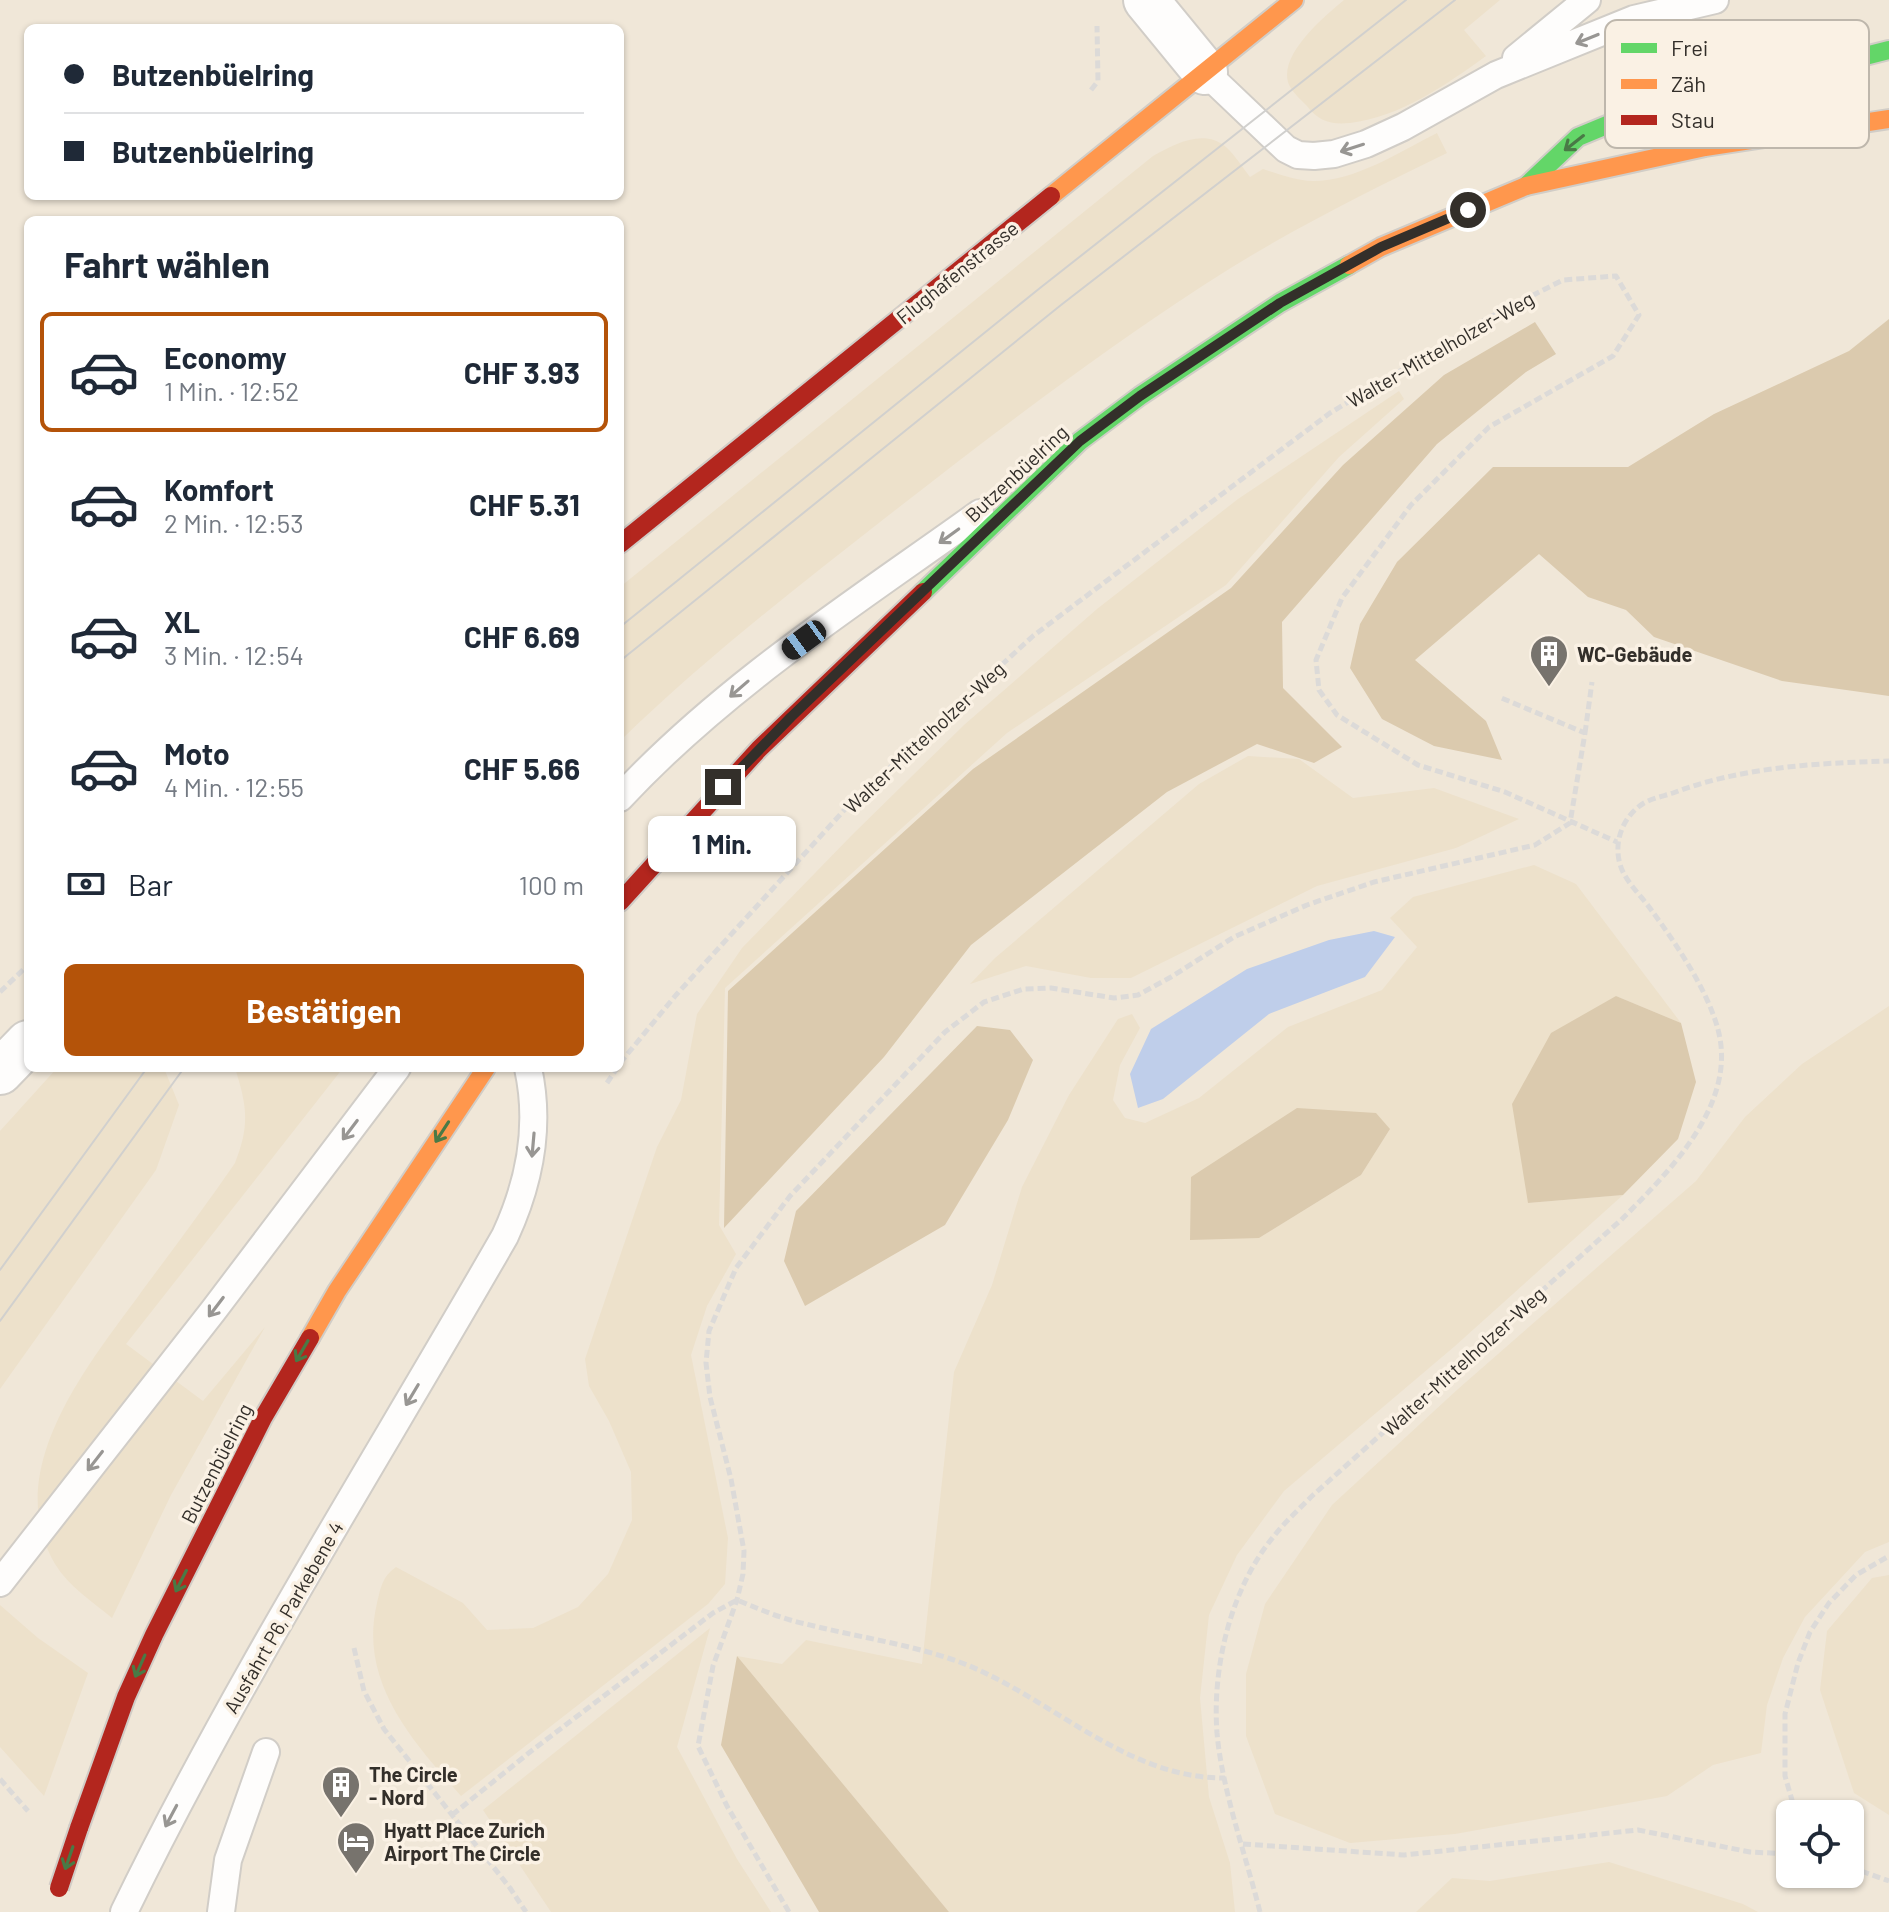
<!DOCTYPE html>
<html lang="de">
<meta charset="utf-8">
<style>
:root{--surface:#fff;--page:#f2f2f3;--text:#1f2937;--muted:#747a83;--line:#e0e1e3;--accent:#b45309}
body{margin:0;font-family:Barlow,sans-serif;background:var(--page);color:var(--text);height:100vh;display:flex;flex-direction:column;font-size:30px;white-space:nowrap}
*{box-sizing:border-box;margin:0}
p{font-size:26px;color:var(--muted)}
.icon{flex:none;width:44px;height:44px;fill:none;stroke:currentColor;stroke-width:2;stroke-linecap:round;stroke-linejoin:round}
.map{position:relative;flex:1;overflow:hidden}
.sheet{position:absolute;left:24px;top:216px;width:600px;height:856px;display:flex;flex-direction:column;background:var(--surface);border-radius:12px;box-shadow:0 2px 6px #0004}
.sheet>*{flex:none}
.top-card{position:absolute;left:24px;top:24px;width:600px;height:176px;border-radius:12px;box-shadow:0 2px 6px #0004;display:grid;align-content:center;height:176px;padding:0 40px;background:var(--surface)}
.buttons{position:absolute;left:1776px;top:1800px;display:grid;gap:16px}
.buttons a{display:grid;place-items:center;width:88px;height:88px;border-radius:12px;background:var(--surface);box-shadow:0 2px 6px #0004;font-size:40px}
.end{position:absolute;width:36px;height:36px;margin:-18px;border:10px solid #332f2a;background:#fff;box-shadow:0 0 0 4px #fff}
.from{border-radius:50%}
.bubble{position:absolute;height:56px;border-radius:12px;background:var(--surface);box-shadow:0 2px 6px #0004;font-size:26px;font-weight:700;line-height:56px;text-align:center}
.car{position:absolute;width:24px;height:48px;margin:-24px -12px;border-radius:10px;box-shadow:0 0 6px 2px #0007;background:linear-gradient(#222 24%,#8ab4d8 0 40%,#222 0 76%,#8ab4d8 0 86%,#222 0)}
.top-card b{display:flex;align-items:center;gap:28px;height:76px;font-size:30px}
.top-card b+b{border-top:2px solid var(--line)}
.top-card i{width:20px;height:20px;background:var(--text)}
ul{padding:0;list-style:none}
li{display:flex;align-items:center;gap:24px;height:120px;margin:0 16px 12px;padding:0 24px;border:4px solid transparent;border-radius:12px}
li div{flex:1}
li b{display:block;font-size:30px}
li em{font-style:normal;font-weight:700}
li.current{border-color:var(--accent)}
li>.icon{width:72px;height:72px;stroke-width:1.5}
h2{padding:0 40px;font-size:36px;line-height:96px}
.pay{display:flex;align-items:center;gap:20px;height:88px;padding:0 40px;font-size:30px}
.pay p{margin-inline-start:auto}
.cta{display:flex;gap:16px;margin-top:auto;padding:16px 40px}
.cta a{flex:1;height:92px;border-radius:12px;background:var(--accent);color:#fff;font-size:32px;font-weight:700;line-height:92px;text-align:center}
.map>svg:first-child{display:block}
.built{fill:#f0e7d8;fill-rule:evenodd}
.green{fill:#ede1cb;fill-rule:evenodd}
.forest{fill:#dbcaae}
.water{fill:#bfceea}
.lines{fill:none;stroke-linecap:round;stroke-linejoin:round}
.lane-casing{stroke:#d1cdc7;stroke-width:30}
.street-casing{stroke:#d1cdc7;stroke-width:48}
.fast-casing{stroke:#d1cdc7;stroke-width:22}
.slow-casing{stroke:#d1cdc7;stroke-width:22}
.jam-casing{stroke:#d1cdc7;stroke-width:22}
.path{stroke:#dcdad8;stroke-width:5;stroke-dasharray:8 4;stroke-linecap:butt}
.lane{stroke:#fefdfc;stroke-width:26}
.street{stroke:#fefdfc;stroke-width:44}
.fast{stroke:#63d668;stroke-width:18}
.slow{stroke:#ff974d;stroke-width:18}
.jam{stroke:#b3261e;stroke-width:18}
.tram{stroke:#d1d0ce;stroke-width:2}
.jam-bridge-casing{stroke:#d1cdc7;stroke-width:22;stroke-linecap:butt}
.jam-bridge{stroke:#b3261e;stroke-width:18}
.oneway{stroke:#989693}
.oneway2{stroke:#497a46}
.route{stroke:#332f2a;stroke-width:10}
.labels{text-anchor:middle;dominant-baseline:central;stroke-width:7;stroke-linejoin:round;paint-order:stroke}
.street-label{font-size:20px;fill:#332f2a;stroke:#faf1e4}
.poi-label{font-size:20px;font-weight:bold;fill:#332f2a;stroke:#faf1e4;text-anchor:start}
.key{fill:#faf1e4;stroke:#beb7ac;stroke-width:2}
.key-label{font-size:22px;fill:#332f2a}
</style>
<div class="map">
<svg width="1889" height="1912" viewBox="0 0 1889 1912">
<rect width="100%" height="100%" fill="#f5f0e9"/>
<path class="built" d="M0 0H1889V1912H0ZM28 28H620V196H28ZM28 220H620V1068H28ZM1790 1814H1850V1874H1790Z"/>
<path class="green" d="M1344 0H1500L1464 30 1486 56C1446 85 1400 117 1350 123 1331 125 1318 121 1307 106 1301 100 1290 90 1288 82 1280 53 1325 16 1344 0Z
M1437 133 1447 153C1365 193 1284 233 1207 283 1097 354 992 435 889 515 797 587 704 659 620 741V587L1153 156C1174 144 1204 128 1226 147 1235 155 1243 168 1250 177L1263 169C1279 174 1296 181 1313 181 1356 181 1399 152 1437 133Z
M1399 391 1404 399 1339 457 1226 585 1007 733 725 988 719 1225 736 1254 707 1306 691 1355 728 1538 725 1584 708 1604 461 1796C413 1742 358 1682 377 1603 381 1587 382 1577 396 1567L463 1603 487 1630 533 1628 578 1607 608 1574 632 1520 631 1472 609 1421 589 1386 585 1359 657 1147 681 1100 697 1014 742 948 851 836 964 725 1097 609 1238 499Z
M1248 756 1299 759 1353 798 1434 788 1519 819 1456 848 1317 886 1131 978H1091L1026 966 970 984 995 958 1199 784Z
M1534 865 1576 884 1681 1023 1616 996 1528 1203 1623 1195 1455 1346 1284 1491 1237 1555 1209 1615 1200 1698 1209 1797 1230 1863 1235 1912H949L737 1656 782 1664 806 1640 922 1664 954 1372 992 1285 1022 1187 1069 1095 1118 1019 1132 1014 1140 1028 1120 1065 1113 1100 1125 1118 1145 1123 1199 1098 1288 1027 1382 990 1417 947 1390 918 1413 897ZM1390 1129 1361 1175 1259 1238Z
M1889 1006V1542L1865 1552 1805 1617 1783 1658 1767 1705 1761 1753 1713 1765 1667 1796 1455 1834 1350 1843 1275 1814 1246 1736V1674L1265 1604 1332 1505 1458 1389 1696 1181 1745 1117 1802 1064Z
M57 1068H164L179 1105 156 1170 0 1389V1131Z
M235 1068H343L126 1344 203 1401 265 1327 171 1495 112 1618C92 1601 69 1587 55 1564 0 1470 89 1364 142 1291 173 1249 205 1207 235 1163 250 1125 247 1106 235 1068Z
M1889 1575V1815L1854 1793 1820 1690 1827 1631 1872 1578Z
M0 1605 38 1638 88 1673 44 1796 0 1747Z
M710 1628 677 1747 737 1859 771 1912H551L483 1810Z
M1609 1862 1743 1904 1758 1912H1416L1452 1878 1490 1881Z"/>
<path class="forest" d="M1889 319V696L1782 681 1654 637 1626 610 1588 597 1539 554 1415 660 1486 721 1502 760 1434 746 1382 719 1350 668 1360 624 1397 562 1493 467H1628L1714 414 1849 351Z
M1535 322 1556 354 1526 372 1437 444 1282 622 1283 688 1342 747 1314 763 1257 744 1167 792 971 945 884 1057 724 1228 728 991 973 769 1231 588 1343 465 1444 375Z
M1616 996 1681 1023 1696 1082 1678 1139 1623 1195 1528 1203 1512 1104 1551 1033Z
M977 1026 1010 1030 1033 1060 1008 1120 945 1225 805 1306 784 1261 796 1211Z
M1297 1108 1376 1113 1390 1129 1361 1175 1259 1238 1190 1240 1191 1177Z
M737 1656 949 1912H819L721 1745Z"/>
<path class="water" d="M1374 931 1395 937 1365 977 1269 1014 1163 1099 1138 1108 1130 1074 1151 1029 1247 969 1329 940Z"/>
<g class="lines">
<defs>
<path id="lane" d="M1516 58 1587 0
M1205 72 1286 149 1298 155 1314 156 1334 154 1366 144 1403 127 1496 75 1634 19 1715 0
M620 798C724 686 856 602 980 513
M0 1583 213 1311 397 1068
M124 1912C237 1679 376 1461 505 1236 530 1182 541 1127 528 1068
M221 1912 228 1860 266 1752"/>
<path id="street" d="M1146 0 1205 72
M0 1072 28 1043"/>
<path id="fast" d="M1526 186 1578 137 1631 115 1889 50
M923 592 1080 441 1140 396 1280 303 1349 265"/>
<path id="slow" d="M1051 196 1294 0
M1349 265 1381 247 1526 186 1705 147 1889 119
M310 1338 337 1291 486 1068"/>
<path id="jam" d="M620 544 1051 196
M620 902 759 749 923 592
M79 1828 126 1697 154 1635 263 1418 310 1338"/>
</defs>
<use href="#lane" class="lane-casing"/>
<use href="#street" class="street-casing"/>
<use href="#fast" class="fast-casing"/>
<use href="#slow" class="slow-casing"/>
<use href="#jam" class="jam-casing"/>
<path class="path" d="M1091 90 1098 81 1097 26
M1585 733 1592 682
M0 992 28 965
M620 1063 676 995 848 806 1033 636 1330 413 1488 318 1563 280 1616 276 1639 315 1613 356 1489 427 1411 505 1342 598 1316 660 1319 690 1337 715 1418 765 1505 792 1617 842
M607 1083 617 1068
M354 1648 364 1691 384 1729 510 1888 526 1912
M0 1779 28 1811
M1796 1814 1785 1776V1714L1798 1663 1810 1632 1829 1603 1856 1575 1889 1556
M452 1815 530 1752 713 1613 737 1600C759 1609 782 1619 806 1624 853 1636 902 1643 948 1658 1044 1689 1121 1779 1225 1778
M1243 1844 1404 1855 1638 1830 1750 1852 1790 1854
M1850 1867 1889 1881
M789 1912 727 1806 698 1746 713 1666 737 1600 743 1574 744 1551 731 1479 710 1397 706 1363 709 1331 736 1268 790 1196 945 1032 984 1002 1024 989 1051 988 1114 998 1138 995 1171 977 1234 937 1307 905 1374 882 1535 845 1570 823 1585 733 1499 697
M1260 1912C1246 1856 1222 1790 1217 1733 1212 1666 1231 1588 1274 1536 1285 1522 1299 1509 1312 1496L1621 1220C1665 1176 1728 1114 1721 1046 1717 1003 1677 945 1652 911 1643 898 1630 886 1623 872 1611 847 1621 817 1644 803 1653 798 1664 796 1673 793 1741 767 1817 763 1889 761"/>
<use href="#lane" class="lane"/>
<use href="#street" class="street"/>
<use href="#fast" class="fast"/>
<use href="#slow" class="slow"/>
<use href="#jam" class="jam"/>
<path class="tram" d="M620 627 1040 288 1406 0
M620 661 1061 305 1455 0
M0 1270 147 1068
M0 1321 184 1068"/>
<defs>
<path id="jam-bridge" d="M59 1888 79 1828"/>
</defs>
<use href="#jam-bridge" class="jam-bridge-casing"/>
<use href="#jam-bridge" class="jam-bridge"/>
</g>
<defs><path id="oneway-shaft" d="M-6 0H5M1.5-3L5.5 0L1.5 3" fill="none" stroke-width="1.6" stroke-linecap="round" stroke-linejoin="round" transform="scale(2)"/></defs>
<g class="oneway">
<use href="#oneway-shaft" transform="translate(1587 39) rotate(158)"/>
<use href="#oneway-shaft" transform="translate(1352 148) rotate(162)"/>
<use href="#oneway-shaft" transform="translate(949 536) rotate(144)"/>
<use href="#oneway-shaft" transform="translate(739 689) rotate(139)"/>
<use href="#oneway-shaft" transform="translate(350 1130) rotate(127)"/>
<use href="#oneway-shaft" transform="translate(533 1145) rotate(95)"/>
<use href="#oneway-shaft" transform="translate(216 1307) rotate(127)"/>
<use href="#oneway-shaft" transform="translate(412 1395) rotate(121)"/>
<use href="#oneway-shaft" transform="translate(95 1461) rotate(128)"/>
<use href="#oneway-shaft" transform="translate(171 1816) rotate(118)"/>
</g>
<g class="oneway2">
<use href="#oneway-shaft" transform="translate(1574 143) rotate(142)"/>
<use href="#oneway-shaft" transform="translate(442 1132) rotate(123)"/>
<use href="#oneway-shaft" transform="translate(302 1351) rotate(120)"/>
<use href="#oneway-shaft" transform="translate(181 1581) rotate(117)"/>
<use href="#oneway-shaft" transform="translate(140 1666) rotate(114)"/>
<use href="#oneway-shaft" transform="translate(69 1858) rotate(109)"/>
</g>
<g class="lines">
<path class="route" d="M723 787 791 717 1080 441 1140 396 1280 303 1381 247 1468 210"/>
</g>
<defs>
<symbol id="building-pin" viewBox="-11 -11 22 30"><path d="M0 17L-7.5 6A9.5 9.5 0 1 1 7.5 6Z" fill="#77736d" stroke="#faf1e4"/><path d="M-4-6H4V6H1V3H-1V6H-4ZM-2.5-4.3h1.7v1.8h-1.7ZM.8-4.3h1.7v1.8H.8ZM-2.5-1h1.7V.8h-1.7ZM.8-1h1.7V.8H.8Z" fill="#fff"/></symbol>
<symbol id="hotel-pin" viewBox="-11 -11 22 30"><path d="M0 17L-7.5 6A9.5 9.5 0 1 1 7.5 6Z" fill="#77736d" stroke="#faf1e4"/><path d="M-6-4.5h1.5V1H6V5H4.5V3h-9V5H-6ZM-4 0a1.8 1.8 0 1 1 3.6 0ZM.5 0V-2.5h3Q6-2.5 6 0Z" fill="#fff"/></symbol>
</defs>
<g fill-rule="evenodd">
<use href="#building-pin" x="1527" y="632" width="44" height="60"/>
<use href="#building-pin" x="319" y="1763" width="44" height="60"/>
<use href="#hotel-pin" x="334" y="1819" width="44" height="60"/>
</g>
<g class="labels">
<g class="street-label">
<text transform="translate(957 272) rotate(-39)">Flughafenstrasse</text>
<text transform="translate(1440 349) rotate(-30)">Walter-Mittelholzer-Weg</text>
<text transform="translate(1016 473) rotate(-43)">Butzenbüelring</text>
<text transform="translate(924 737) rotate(-43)">Walter-Mittelholzer-Weg</text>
<text transform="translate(1463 1361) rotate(-42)">Walter-Mittelholzer-Weg</text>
<text transform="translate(216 1463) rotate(-63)">Butzenbüelring</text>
<text transform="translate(283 1617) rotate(-60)">Ausfahrt P6, Parkebene 4</text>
</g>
<g class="poi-label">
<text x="1577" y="654">WC-Gebäude</text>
<text x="369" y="1774">The Circle<tspan x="369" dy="23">- Nord</tspan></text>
<text x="384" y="1830">Hyatt Place Zurich<tspan x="384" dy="23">Airport The Circle</tspan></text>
</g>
</g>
<rect x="1605" y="20" width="264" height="128" rx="12" class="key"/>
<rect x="1621" y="43" width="36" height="10" fill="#63d668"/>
<rect x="1621" y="79" width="36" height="10" fill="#ff974d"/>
<rect x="1621" y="115" width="36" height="10" fill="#b3261e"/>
<g class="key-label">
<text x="1671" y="56">Frei</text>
<text x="1671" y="92">Zäh</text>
<text x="1671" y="128">Stau</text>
</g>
</svg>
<div class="buttons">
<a><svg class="icon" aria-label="locate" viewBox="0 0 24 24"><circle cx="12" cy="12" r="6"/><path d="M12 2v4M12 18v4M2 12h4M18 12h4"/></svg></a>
</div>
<i class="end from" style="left:1468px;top:210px"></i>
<i class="end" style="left:723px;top:787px"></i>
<div class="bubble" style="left:648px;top:816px;width:148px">1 Min.</div>
<i class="car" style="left:804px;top:640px;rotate:234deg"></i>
<div class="top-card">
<b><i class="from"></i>Butzenbüelring</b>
<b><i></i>Butzenbüelring</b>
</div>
<section class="sheet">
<h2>Fahrt wählen</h2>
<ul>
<li class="current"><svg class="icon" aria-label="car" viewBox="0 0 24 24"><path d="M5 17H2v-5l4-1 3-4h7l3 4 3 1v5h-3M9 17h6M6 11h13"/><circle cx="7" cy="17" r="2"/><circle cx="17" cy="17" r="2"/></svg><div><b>Economy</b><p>1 Min. · 12:52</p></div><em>CHF 3.93</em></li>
<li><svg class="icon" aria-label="car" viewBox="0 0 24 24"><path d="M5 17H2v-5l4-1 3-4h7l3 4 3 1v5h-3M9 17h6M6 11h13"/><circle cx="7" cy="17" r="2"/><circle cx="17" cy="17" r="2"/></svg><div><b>Komfort</b><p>2 Min. · 12:53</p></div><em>CHF 5.31</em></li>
<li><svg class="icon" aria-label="car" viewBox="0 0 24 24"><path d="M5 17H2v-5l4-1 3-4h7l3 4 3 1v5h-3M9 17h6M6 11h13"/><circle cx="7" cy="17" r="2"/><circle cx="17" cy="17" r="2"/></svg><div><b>XL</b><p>3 Min. · 12:54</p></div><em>CHF 6.69</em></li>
<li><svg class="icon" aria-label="car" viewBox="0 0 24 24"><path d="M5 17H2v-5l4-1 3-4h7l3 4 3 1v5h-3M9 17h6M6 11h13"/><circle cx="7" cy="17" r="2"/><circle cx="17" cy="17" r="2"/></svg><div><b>Moto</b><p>4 Min. · 12:55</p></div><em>CHF 5.66</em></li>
</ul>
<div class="pay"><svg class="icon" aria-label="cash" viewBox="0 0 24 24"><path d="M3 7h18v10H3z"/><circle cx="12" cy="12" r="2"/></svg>Bar<p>100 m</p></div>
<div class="cta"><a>Bestätigen</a></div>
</section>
</div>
